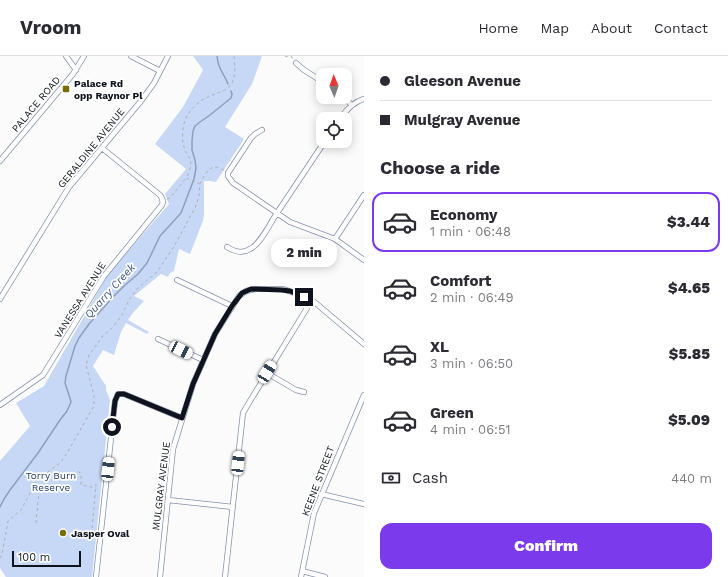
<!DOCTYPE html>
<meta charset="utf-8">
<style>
:root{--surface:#fff;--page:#f2f2f3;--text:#2b2b33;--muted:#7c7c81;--line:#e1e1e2;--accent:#7c3aed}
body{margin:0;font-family:"Work Sans",sans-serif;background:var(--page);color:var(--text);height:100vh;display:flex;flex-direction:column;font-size:15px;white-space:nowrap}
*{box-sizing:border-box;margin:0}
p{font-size:13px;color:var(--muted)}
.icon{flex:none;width:22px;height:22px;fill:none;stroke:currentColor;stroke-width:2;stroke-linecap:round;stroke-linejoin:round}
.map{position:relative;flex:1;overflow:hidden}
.details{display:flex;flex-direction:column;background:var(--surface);width:364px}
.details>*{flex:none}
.banner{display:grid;align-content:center;height:88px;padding:0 16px;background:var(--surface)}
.needle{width:26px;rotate:358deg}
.fabs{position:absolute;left:316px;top:12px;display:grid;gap:8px}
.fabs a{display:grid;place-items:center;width:36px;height:36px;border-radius:8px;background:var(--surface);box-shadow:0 2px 10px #0003;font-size:20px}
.scale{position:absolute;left:12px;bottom:10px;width:69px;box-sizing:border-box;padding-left:4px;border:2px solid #0e131d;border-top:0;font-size:11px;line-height:14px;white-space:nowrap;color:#0e131d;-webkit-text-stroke:3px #fff;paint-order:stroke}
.end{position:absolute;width:18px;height:18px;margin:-9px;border:5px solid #0e131d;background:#fff;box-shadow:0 0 0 2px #fff}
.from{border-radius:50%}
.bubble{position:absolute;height:28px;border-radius:12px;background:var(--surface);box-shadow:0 2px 10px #0003;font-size:13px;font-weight:800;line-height:28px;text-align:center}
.car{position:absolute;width:12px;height:24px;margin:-12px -6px;border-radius:5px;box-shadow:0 0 3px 1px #0007;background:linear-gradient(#fff 24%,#345 0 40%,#fff 0 76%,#345 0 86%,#fff 0)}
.banner b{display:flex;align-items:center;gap:14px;height:38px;font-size:15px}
.banner b+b{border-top:1px solid var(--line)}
.banner i{width:10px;height:10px;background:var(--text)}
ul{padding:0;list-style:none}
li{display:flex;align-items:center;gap:12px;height:60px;margin:0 8px 6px;padding:0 8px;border:2px solid transparent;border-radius:12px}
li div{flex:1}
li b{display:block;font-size:15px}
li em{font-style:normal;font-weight:800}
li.selected{border-color:var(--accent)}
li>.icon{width:36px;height:36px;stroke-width:1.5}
h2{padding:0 16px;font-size:18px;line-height:48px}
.pay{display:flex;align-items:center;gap:10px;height:44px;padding:0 16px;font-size:15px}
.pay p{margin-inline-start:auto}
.action{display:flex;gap:8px;margin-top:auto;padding:8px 16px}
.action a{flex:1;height:46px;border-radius:12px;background:var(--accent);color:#fff;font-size:16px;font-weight:800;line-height:46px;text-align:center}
header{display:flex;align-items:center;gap:24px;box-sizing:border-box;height:56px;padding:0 20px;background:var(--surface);border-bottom:1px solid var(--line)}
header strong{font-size:19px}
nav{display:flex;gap:22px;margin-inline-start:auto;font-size:14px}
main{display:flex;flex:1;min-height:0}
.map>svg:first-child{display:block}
.green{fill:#c7d8f6}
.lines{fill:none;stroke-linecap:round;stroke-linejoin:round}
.stream{stroke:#8e9ebc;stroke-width:1.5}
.minor-casing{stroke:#8392ad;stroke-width:6}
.path{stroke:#adafb2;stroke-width:1;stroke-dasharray:3 3;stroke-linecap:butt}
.minor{stroke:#fff;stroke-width:4.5}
.route{stroke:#0e131d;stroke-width:5}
.poi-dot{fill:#7a6c07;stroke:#fff;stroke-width:1.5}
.labels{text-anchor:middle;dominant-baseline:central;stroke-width:3.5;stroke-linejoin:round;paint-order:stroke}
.poi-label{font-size:10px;font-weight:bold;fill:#0e131d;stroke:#fff;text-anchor:start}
.street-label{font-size:10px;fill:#0e131d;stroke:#fff}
.park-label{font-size:10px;fill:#223861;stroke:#fff}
.water-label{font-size:11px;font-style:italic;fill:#405883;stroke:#fff}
</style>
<header>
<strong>Vroom</strong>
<nav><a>Home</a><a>Map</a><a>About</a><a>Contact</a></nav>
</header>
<main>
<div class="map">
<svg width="364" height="521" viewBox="0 0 364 521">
<rect width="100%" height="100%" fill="#fbfbfb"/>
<path class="green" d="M193 0H262L252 28 225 71 244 83 216 126 210 125H204V158L203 165 190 198 179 193 174 215 170 217 168 221 161 218 134 240 144 245 132 258 128 264 149 276 147 278 126 267 121 276 114 299 103 294 93 310 106 330V334L110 344 92 521H6L0 512V405L30 370 16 347 44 330 109 217 169 148 165 138 186 113 155 88 183 51 203 14Z"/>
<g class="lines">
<path class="stream" d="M217 0C218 14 224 17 228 28
M0 451 4 443 10 434 38 397 60 364 67 355 71 346 69 339 65 327 66 320 75 290 79 282 89 268 113 241 124 230 138 218 147 207 160 180 181 157 194 123 196 112 195 104 192 94V85L193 75 195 70 200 66 210 59 231 42 232 38 231 35"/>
<defs>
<path id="minor" d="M66 0 76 14
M131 0 160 15
M296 7 304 14 323 26
M345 41 351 49
M340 63C346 54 353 46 364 43
M262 74 255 78 251 82 228 117V120L233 127 290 166 335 183 364 204
M0 105 73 18 84 0
M335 183 364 139
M227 191C235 196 242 198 250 193 261 188 270 167 277 157 293 133 309 109 325 85
M177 224 232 250
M0 243 69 131 141 45 154 27 168 0
M158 283 203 304
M267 317 296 334 304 336
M0 349 43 319 104 220 162 149C164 145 162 142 160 139L102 92
M321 438 364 448
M168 444 233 451
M302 515 325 521
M96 521 115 345 118 338H124L182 362
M160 521 173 393 193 328 215 278 239 240 246 235 255 233H282L289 235 312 244
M225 521 243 357 250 345 312 244 364 288
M301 521 314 457 364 339"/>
</defs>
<use href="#minor" class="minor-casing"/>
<path class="path" d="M285 0 287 1 289 0
M291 0 293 3
M200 128C202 123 208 111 215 111 217 111 221 113 224 114
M167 143 170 142 186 122
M78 415 81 418V429L96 432
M36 467 39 436 45 430 62 431
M91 484 96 428
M0 502 2 499 8 465 21 454 28 441 37 424 60 407 67 397 94 350V339L86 309 89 299 103 280 113 271 122 259 129 244 137 233 157 216 173 192 195 152 199 140 200 128 186 122C189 117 191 111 191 105 190 101 186 98 185 94 181 85 182 67 188 58 192 52 199 45 206 42 217 36 231 36 234 21 236 15 234 7 234 0"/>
<use href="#minor" class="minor"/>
</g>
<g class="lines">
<path class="route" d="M112 371 115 345 118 338H124L182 362 193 328 215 278 232 250 242 237 251 233 282 234 290 235 304 241"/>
</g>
<g class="poi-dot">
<rect x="62" y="29" width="8" height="8" rx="2"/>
<circle cx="63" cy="477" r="4"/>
</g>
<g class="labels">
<g class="poi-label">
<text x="74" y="27">Palace Rd<tspan x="74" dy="12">opp Raynor Pl</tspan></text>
<text x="71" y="477">Jasper Oval</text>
</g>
<g class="street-label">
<text transform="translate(36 48) rotate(-50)">PALACE ROAD</text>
<text transform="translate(91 92) rotate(-51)">GERALDINE AVENUE</text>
<text transform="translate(80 244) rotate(-58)">VANESSA AVENUE</text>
<text transform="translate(318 425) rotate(-69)">KEENE STREET</text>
<text transform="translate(161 430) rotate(-83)">MULGRAY AVENUE</text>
</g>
<g class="park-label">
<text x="51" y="419">Torry Burn<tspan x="51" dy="12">Reserve</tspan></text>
</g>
<g class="water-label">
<text transform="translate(110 235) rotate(-48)">Quarry Creek</text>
</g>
</g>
</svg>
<div class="fabs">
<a><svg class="needle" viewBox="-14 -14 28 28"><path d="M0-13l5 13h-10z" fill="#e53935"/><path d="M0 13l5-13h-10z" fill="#7c7c81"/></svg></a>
<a><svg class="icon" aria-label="locate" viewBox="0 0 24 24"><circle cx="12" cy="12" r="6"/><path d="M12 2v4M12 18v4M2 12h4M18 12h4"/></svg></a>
</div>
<div class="scale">100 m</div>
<i class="end from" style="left:112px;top:371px"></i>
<i class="end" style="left:304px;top:241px"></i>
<div class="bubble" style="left:271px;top:183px;width:66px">2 min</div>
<i class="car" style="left:181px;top:294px;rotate:116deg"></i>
<i class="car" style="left:267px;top:316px;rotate:31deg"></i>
<i class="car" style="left:238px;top:407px;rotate:6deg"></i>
<i class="car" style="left:108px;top:413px;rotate:6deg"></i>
</div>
<section class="details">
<div class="banner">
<b><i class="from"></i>Gleeson Avenue</b>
<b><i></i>Mulgray Avenue</b>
</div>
<h2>Choose a ride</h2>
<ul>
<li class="selected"><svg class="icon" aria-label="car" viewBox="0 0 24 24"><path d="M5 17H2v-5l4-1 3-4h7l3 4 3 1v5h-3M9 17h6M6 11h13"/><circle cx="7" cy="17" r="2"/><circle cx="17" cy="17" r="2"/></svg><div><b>Economy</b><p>1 min · 06:48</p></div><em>$3.44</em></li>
<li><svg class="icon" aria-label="car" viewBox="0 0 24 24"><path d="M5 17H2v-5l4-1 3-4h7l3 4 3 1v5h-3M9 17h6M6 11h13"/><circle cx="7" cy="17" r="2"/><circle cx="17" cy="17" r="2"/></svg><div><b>Comfort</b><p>2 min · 06:49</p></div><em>$4.65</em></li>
<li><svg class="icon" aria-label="car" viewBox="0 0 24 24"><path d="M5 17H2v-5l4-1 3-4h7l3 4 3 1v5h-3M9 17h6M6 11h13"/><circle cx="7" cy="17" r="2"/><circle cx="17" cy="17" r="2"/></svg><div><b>XL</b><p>3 min · 06:50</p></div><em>$5.85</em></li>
<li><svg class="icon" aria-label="car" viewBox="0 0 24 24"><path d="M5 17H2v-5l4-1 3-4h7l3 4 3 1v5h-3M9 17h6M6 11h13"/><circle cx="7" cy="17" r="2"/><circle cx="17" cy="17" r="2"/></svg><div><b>Green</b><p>4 min · 06:51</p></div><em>$5.09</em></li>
</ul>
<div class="pay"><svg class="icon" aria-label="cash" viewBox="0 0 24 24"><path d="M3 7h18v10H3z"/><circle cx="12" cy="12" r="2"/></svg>Cash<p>440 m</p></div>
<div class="action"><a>Confirm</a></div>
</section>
</main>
